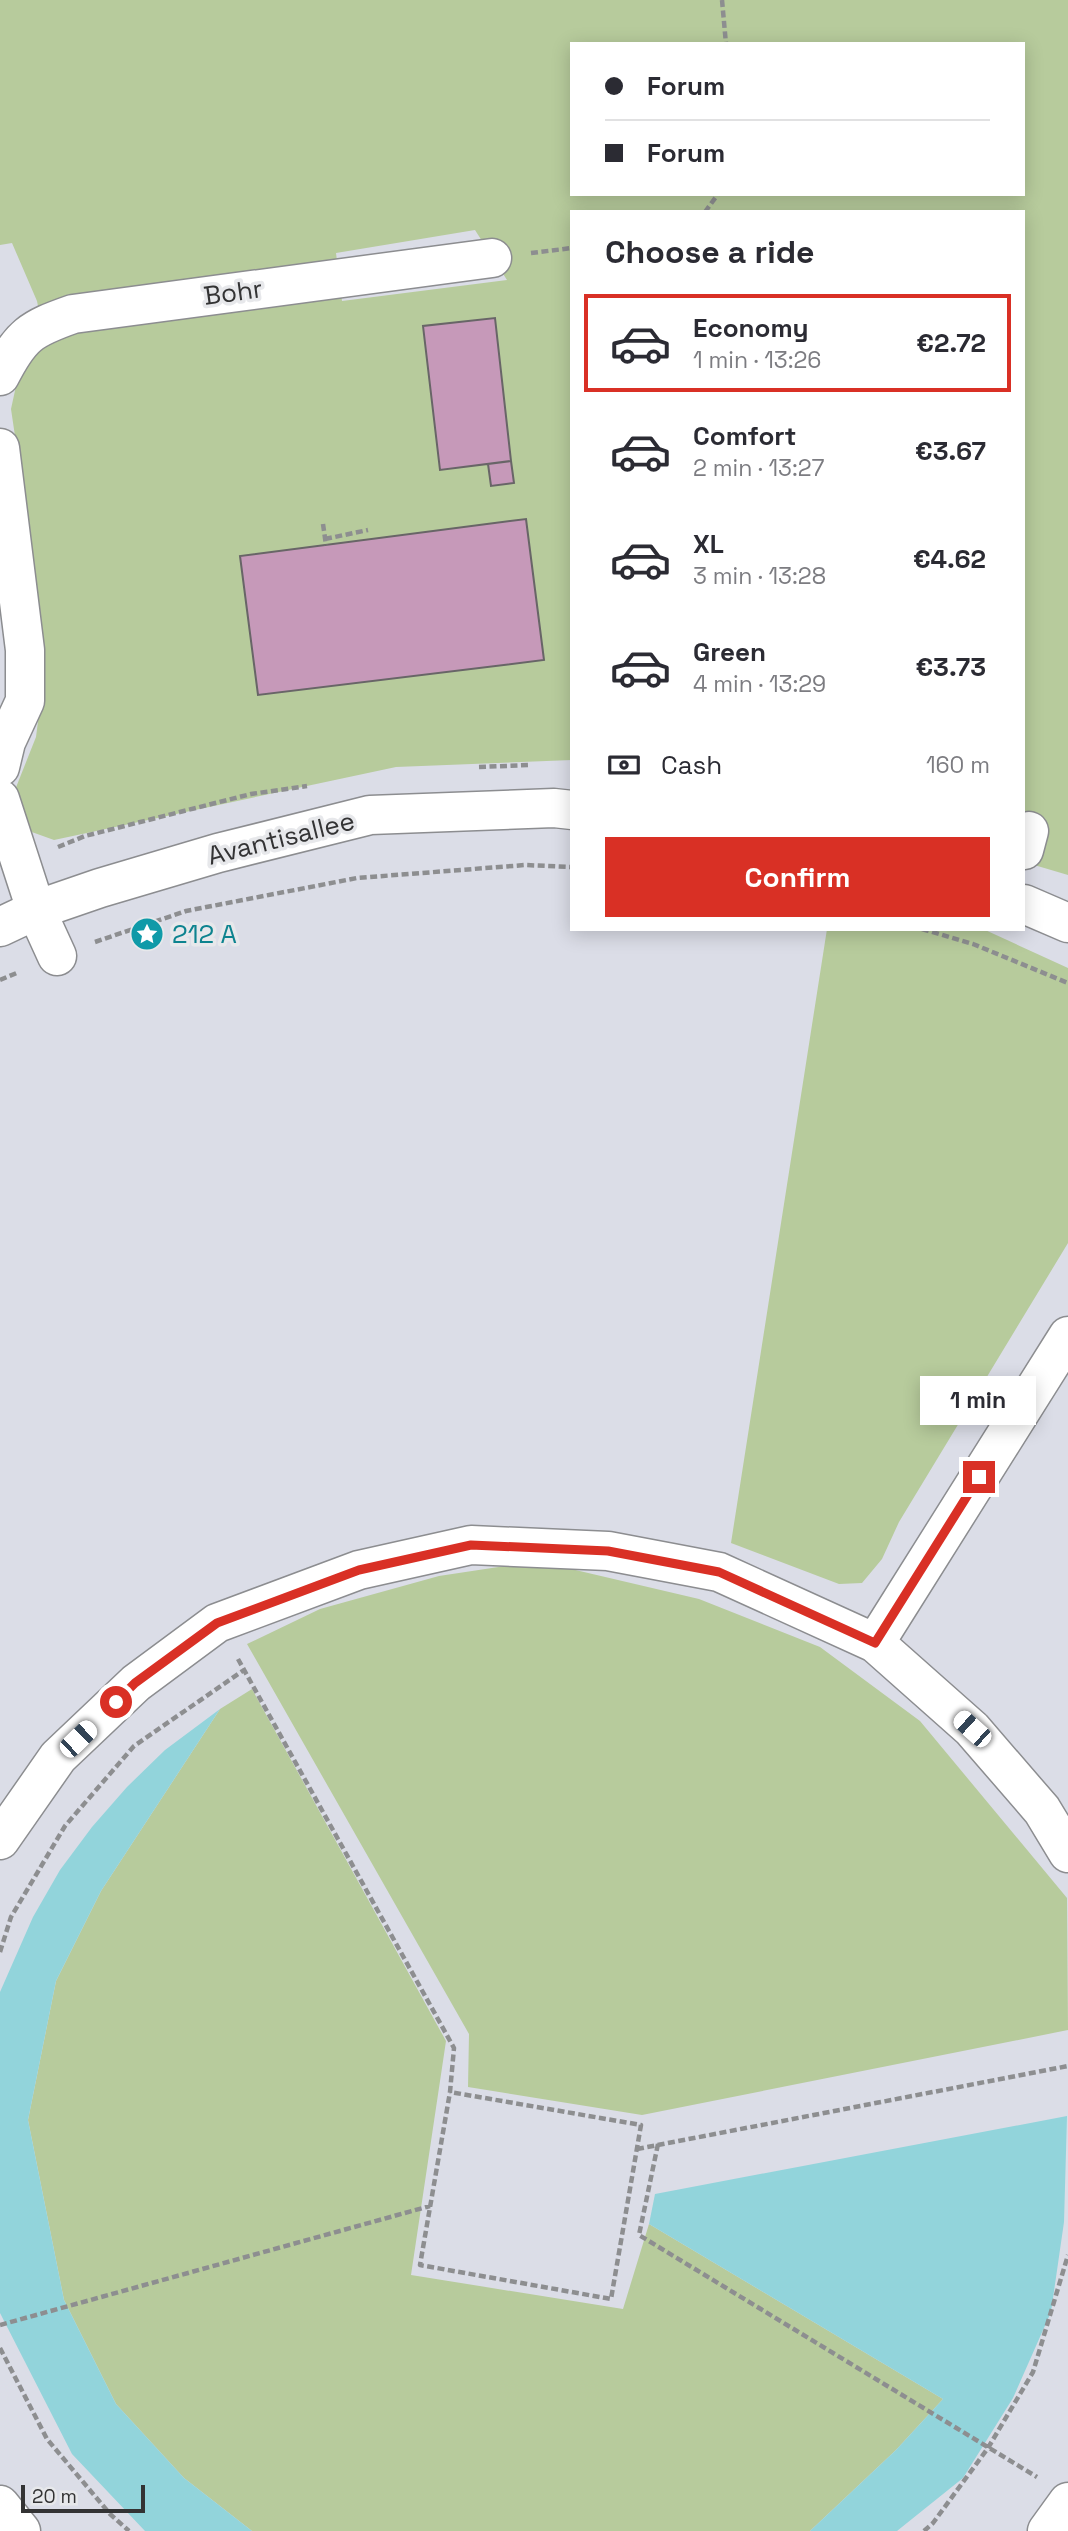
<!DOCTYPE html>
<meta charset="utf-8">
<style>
:root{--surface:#fff;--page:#f7f7f7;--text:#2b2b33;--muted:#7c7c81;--line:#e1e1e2;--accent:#d93025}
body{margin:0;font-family:"Space Grotesk",sans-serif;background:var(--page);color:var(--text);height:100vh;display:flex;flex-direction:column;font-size:26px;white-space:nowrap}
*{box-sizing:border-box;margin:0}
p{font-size:23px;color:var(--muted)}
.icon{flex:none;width:38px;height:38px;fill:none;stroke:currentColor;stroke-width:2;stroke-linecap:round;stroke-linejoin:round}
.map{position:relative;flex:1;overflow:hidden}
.sheet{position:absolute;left:570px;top:210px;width:455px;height:721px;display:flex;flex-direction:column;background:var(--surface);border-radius:0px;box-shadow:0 4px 18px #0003}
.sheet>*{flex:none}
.guide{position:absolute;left:570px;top:42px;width:455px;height:154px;border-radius:0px;box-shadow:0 4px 18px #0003;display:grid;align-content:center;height:154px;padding:0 35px;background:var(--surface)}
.scale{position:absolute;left:21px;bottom:18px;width:124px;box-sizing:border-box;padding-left:7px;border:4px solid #333334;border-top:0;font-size:19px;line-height:24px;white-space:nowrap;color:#333334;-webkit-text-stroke:5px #e7e8eb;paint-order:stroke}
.end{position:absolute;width:32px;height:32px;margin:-16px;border:9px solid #d93025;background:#fff;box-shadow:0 0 0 4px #fff}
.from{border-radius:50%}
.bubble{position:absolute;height:49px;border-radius:0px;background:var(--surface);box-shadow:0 4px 18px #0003;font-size:23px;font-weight:600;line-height:49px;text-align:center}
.car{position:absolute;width:21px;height:42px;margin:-21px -10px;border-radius:9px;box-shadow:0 0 5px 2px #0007;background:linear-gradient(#fff 24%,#345 0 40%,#fff 0 76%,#345 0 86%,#fff 0)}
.guide b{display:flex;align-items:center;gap:24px;height:66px;font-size:26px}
.guide b+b{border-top:2px solid var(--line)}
.guide i{width:18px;height:18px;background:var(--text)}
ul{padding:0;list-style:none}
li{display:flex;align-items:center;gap:21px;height:98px;margin:0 14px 10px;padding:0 21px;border:4px solid transparent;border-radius:0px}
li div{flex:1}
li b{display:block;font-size:26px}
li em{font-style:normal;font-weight:600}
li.on{border-color:var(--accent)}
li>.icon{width:63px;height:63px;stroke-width:1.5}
h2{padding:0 35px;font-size:32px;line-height:84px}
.pay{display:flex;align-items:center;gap:18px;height:77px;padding:0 35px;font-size:26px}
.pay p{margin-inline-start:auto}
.action{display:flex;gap:14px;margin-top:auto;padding:14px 35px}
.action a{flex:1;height:80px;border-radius:0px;background:var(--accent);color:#fff;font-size:28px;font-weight:600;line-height:80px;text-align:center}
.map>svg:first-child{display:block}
.built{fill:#dbdde7;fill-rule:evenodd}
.green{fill:#b7cb9c;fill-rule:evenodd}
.water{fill:#92d4db}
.building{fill:#c699b9;stroke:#686567;stroke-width:2}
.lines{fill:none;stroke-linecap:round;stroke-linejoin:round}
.minor-casing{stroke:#8c8d90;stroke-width:41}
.path{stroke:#8d8e90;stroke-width:4.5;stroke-dasharray:7 3.5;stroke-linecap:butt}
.minor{stroke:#fff;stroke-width:38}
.route{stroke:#d93025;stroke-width:9}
.labels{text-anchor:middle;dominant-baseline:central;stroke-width:7;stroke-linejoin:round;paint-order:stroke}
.street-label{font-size:26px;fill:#333334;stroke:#e7e8eb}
.culture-label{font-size:26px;fill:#0d838f;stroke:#e7e8eb;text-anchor:start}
</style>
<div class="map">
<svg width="1068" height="2531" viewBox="0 0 1068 2531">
<rect width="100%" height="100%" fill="#e7e8eb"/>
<path class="built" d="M0 0H1068V2531H0ZM572 44H1024V194H572ZM572 212H1024V929H572Z"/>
<path class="green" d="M0 0H1068V875L1024 862V212H572V760L396 767 54 840 29 831 13 795 36 737 41 698 24 497 11 409 21 363 45 341 37 301 12 243 0 245ZM572 44H1024V194H572ZM475 230 507 280 342 301 336 253Z
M827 929H983L1068 968V1243L899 1522 882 1559 862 1583 839 1584 731 1543Z
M537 1561 699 1599 820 1647 920 1721 1067 1898 1068 2030 642 2115 468 2087 469 2034 247 1644 320 1609 439 1576Z
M252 1689 446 2041 411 2275 623 2309 649 2224 943 2399 896 2450 810 2531H252L184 2478 116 2404 64 2300 28 2120 56 1981 101 1891 220 1709Z"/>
<path class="water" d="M220 1709 101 1891 56 1981 28 2120 64 2300 116 2404 184 2478 252 2531H145L72 2454 0 2313V1992L33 1917 60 1870 92 1827 127 1787 165 1750Z
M1067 2116 1064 2222 1051 2312 1013 2398 963 2478 897 2531H810L896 2450 943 2399 649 2224 655 2194Z"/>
<path class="building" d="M495 318 511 461 440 470 423 326Z
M511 461 514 483 491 486 488 464Z
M526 519 544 660 258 695 240 556Z"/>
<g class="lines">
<defs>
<path id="minor" d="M0 376C21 335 30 329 73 314L492 258
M0 448 25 650V701L6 742 0 767
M0 799 36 910 57 956
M1024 850 1029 831
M1024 904 1068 923
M0 927 36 910 100 888 218 853 370 815 554 808 572 810
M875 1643 1068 1336
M0 1840 58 1757 136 1683 217 1623 359 1570 471 1545 608 1551 719 1572 875 1643 972 1729 1042 1810 1068 1853
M0 2505 21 2531
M1047 2531 1068 2502"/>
</defs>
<use href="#minor" class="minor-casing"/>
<path class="path" d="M722 0 726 44
M705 212 718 194
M531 253 572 248
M323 524 326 545
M325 539 368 530
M479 767 529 765
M58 847 85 836 251 794 307 786
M922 929 973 944 1068 983
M95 942 186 911 357 878 525 865 572 867
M0 980 19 972
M238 1659 454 2048 450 2092 420 2265 611 2299 641 2125 450 2092
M0 1952 11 1917 65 1826 134 1746 244 1670
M658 2144 639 2235 1037 2477
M637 2149 1068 2066
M0 2325 430 2206
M0 2348 47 2439 110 2514 129 2531
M924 2531 933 2523 988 2448 1033 2372 1068 2255"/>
<use href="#minor" class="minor"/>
</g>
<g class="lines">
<path class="route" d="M116 1702 135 1683 217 1623 359 1570 471 1545 608 1551 719 1572 875 1643 979 1477"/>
</g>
<defs>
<symbol id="sight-disc" viewBox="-11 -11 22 22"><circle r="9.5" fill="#0f9aa8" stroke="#e7e8eb"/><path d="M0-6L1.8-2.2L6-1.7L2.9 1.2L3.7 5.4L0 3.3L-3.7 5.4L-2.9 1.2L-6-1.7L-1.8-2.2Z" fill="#fff"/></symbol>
</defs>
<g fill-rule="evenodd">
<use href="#sight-disc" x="128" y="915" width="38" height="38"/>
</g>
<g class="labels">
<g class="street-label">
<text transform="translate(233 292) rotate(-8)">Bohr</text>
<text transform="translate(281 838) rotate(-14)">Avantisallee</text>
</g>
<g class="culture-label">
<text x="172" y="934">212 A</text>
</g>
</g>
</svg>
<div class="scale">20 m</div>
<i class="end from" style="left:116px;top:1702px"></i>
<i class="end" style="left:979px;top:1477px"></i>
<div class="bubble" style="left:920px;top:1376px;width:116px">1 min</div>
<i class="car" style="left:972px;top:1729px;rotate:312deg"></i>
<i class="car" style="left:78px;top:1739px;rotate:46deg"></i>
<div class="guide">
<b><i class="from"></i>Forum</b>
<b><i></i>Forum</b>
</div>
<section class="sheet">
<h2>Choose a ride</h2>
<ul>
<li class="on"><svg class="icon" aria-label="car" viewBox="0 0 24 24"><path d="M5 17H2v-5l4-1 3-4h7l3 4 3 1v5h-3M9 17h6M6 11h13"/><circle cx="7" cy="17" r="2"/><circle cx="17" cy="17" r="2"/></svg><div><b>Economy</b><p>1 min · 13:26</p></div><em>€2.72</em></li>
<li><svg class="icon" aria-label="car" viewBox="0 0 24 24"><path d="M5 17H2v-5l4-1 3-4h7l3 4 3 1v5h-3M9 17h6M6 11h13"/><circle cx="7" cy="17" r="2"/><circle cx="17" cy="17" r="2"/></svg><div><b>Comfort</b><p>2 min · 13:27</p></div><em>€3.67</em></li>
<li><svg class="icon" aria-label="car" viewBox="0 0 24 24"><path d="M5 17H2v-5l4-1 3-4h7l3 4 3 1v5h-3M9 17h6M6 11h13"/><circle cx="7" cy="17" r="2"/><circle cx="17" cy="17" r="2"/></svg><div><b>XL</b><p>3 min · 13:28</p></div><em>€4.62</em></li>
<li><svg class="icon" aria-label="car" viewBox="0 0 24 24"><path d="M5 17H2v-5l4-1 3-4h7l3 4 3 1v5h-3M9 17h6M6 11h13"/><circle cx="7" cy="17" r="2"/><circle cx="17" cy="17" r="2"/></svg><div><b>Green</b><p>4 min · 13:29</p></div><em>€3.73</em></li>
</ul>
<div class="pay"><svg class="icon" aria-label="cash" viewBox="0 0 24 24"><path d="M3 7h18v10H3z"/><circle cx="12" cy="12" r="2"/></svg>Cash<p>160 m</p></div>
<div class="action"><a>Confirm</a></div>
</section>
</div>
